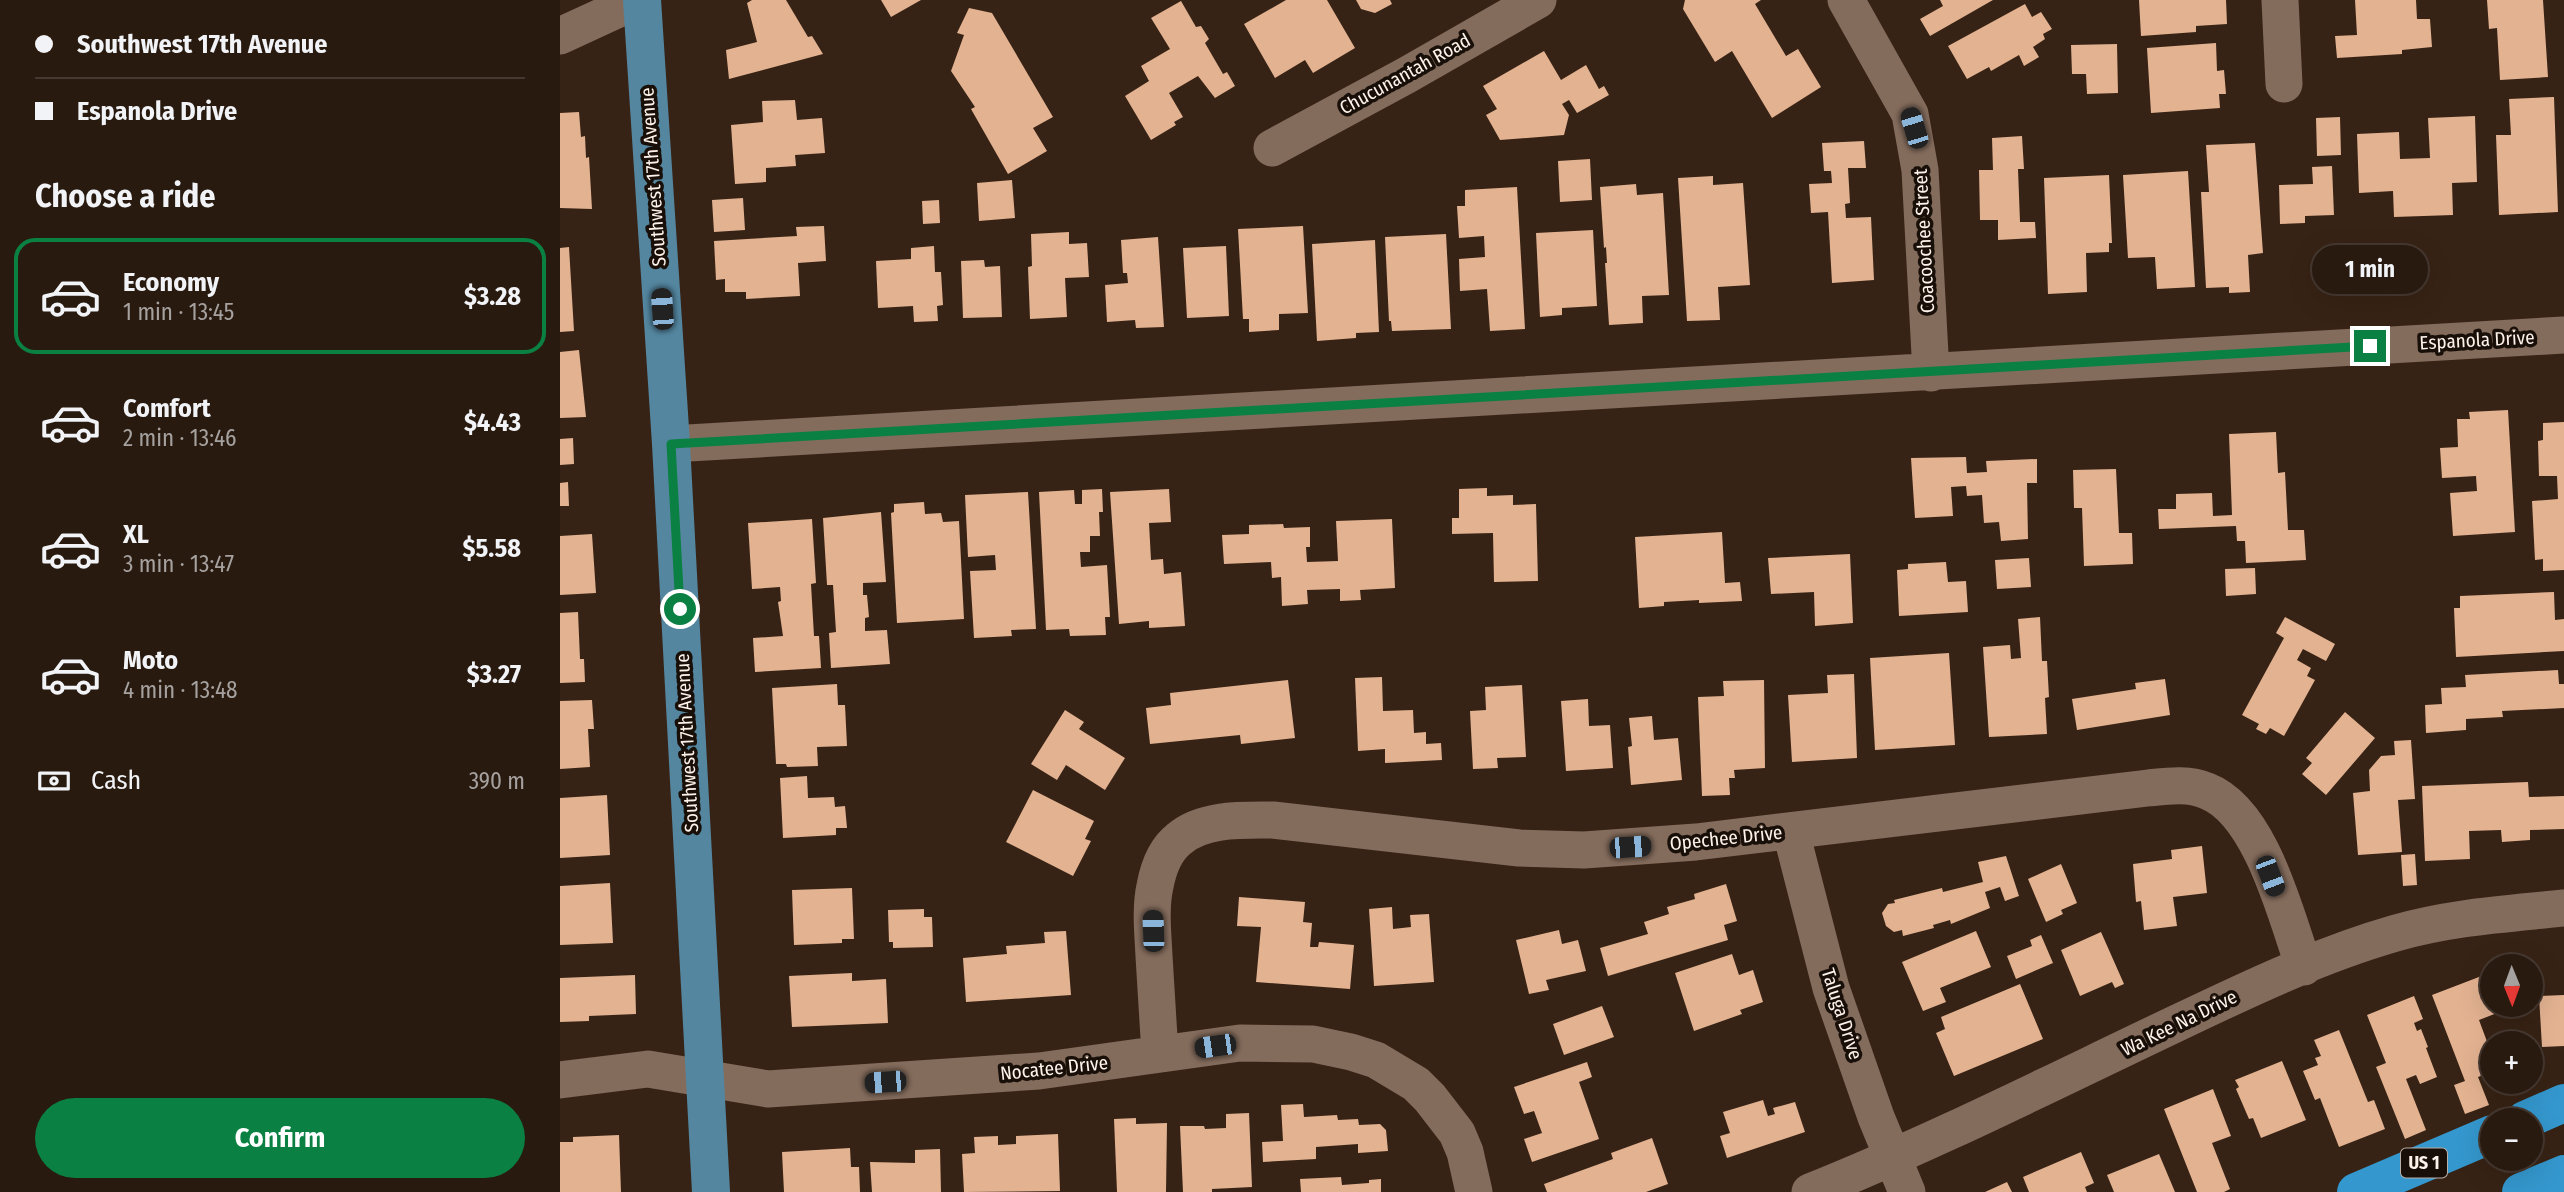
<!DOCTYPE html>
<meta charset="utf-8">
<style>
:root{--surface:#291a10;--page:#312319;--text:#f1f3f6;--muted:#a5a19f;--line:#453830;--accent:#0b8043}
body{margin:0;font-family:"Fira Sans Condensed",sans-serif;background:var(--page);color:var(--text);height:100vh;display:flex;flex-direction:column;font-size:26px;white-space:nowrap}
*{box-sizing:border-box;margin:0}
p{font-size:23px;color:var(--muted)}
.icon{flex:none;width:38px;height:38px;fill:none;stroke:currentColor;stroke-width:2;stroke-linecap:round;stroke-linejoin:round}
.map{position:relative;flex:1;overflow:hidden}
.side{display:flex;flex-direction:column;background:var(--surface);width:560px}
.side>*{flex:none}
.banner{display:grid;align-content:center;height:154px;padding:0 35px;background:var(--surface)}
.needle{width:46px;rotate:179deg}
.controls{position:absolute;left:1920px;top:954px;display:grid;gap:14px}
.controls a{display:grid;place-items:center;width:63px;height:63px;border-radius:50%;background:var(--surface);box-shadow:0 7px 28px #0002,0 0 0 2px var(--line);font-size:35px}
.end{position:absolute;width:32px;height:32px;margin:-16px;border:9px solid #0b8043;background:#fff;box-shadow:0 0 0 4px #fff}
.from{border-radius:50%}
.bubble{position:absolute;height:49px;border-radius:24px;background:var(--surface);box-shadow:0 7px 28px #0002,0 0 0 2px var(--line);font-size:23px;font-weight:700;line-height:49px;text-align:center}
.car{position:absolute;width:21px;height:42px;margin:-21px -10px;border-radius:9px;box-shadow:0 0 5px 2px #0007;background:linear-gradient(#222 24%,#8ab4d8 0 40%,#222 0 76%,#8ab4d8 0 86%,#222 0)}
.banner b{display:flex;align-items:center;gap:24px;height:66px;font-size:26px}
.banner b+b{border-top:2px solid var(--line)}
.banner i{width:18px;height:18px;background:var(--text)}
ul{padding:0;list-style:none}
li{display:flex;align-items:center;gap:21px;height:116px;margin:0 14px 10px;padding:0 21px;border:4px solid transparent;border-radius:21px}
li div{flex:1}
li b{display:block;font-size:26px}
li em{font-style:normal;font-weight:700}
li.active{border-color:var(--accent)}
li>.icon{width:63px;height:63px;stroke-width:1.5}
h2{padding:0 35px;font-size:32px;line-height:84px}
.pay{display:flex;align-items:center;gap:18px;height:77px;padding:0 35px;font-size:26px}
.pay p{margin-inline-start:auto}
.action{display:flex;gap:14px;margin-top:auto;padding:14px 35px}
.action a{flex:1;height:80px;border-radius:42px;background:var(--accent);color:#fff;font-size:28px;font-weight:700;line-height:80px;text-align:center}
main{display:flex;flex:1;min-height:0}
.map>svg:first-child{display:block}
.building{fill:#e3b291}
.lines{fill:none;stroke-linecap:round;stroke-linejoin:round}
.minor{stroke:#846c5c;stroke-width:37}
.major{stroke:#5486a0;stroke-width:38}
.highway{stroke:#3497cd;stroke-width:38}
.route{stroke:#0b8043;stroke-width:9}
.labels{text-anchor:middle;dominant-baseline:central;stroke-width:7;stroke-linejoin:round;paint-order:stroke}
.shield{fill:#180f09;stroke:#b9afa7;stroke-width:2}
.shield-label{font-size:18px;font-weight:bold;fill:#fef3eb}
.street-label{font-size:19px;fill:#fef3eb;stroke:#180f09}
</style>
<main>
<section class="side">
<div class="banner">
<b><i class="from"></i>Southwest 17th Avenue</b>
<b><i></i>Espanola Drive</b>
</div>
<h2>Choose a ride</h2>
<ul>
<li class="active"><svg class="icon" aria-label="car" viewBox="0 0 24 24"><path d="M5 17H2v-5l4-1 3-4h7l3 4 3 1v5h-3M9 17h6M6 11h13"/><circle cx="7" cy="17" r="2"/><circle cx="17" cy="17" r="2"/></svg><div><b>Economy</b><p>1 min · 13:45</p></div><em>$3.28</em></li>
<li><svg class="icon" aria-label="car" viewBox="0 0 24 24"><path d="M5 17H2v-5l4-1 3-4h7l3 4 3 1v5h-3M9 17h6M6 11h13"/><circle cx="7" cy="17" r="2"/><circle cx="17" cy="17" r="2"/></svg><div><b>Comfort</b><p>2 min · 13:46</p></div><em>$4.43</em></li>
<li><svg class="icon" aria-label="car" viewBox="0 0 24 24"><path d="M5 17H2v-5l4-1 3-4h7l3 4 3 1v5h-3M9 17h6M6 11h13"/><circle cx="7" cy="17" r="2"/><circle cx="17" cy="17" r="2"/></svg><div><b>XL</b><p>3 min · 13:47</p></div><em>$5.58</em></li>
<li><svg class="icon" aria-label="car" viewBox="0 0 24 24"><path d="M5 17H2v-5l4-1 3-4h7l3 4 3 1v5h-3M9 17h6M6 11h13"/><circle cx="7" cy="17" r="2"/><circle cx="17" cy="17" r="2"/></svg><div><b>Moto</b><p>4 min · 13:48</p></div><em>$3.27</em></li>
</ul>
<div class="pay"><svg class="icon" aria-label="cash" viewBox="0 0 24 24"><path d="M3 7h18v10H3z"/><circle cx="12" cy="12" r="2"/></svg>Cash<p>390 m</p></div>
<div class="action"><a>Confirm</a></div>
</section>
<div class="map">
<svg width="2004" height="1192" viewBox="0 0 2004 1192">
<rect width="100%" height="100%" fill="#372315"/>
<path class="building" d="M192 0H226L248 37 252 36 263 54 169 79 166 50 197 42 187 3Z
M321 0H361L331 17Z
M726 0H767L795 48 753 73 745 60 715 78 684 24Z
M796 0H830L832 4 815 13 801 9Z
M1125 0H1201L1195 4 1226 56 1238 49 1261 87 1212 118 1172 51 1155 62 1123 9Z
M1380 0H1433L1370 36 1360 19 1383 6Z
M1579 0H1666L1667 24 1636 26V32L1581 36Z
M1795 0H1856L1857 19H1870L1872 47 1842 50V54L1777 58 1775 36 1797 35Z
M1927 0H1983L1988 77 1940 80 1937 28 1929 29Z
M621 1 636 27 641 26 649 39 645 43 663 74 667 72 675 86 655 98 638 76 609 93 623 117 614 122 616 125 591 140 565 96 589 81 581 66 610 49 591 18Z
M1465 4 1472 17 1481 12 1492 29 1483 34 1485 39 1473 47 1479 57 1464 66 1459 55 1431 71 1429 67 1407 79 1388 46Z
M409 8 432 13 493 117 473 128 487 151 448 174 411 109 415 107 391 71 404 35 397 33Z
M1656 43 1657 71 1664 70 1666 94H1659L1660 108 1591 113 1587 48Z
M1557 44 1558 93 1527 94 1526 74H1512L1511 45Z
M984 51 1001 80 1026 65 1039 89 1044 86 1049 95 1017 113 1009 100 1002 104 1009 115 1004 135 940 140 926 115 937 109 923 86Z
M1994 97 1998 212 1939 215 1936 135H1951L1949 99Z
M235 100 237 120 262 118 265 153 235 155 236 166 206 168V182L175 184 171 125 203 122 202 101Z
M19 112 21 137 25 136 26 158 29 157 32 209 0 208V113Z
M1915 116 1917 182 1892 183 1893 215 1834 217 1833 191 1799 193 1797 134 1839 132 1840 159 1870 158 1868 118Z
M1780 117 1781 155 1757 156 1756 118Z
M1462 136 1464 169H1458L1460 222H1475L1476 238 1438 240V220H1420L1419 170H1433L1432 138Z
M1304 141 1306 168H1288L1290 203 1285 204 1286 218 1311 217 1314 280 1272 283 1268 212 1251 213 1249 184 1272 183 1271 171H1264L1262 143Z
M1695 143 1703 253 1688 255 1690 292 1669 293V287L1646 288 1641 192H1649L1646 145Z
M1030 159 1032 200 1000 202 998 161Z
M1772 166 1774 215 1745 216V223L1720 224 1719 185 1753 184 1752 167Z
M1628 171 1635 287 1597 289 1595 257 1568 258 1563 175Z
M1549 175 1552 243H1549V252L1526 253 1527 292 1488 294 1484 178Z
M1153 176V185L1183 183 1190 285 1158 287 1160 320 1127 321 1118 178Z
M452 180 455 218 419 221 417 183Z
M1076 184 1077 195 1103 193 1109 295 1082 296 1083 323 1049 325 1045 263H1047L1046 247 1044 248 1040 187Z
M957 187 965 329 930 331 927 289 900 291 899 259 925 257 924 236 899 238 897 206H905V190Z
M183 198 185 230 154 232 152 200Z
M379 200 380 223 363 224 362 201Z
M264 226 266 261 238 263 240 296 186 299V292H165V279L156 280 154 241 237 236 236 227Z
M743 226 748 313 719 314V330L689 332V319H683L678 229Z
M1033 230 1037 306 1002 308V315L980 317 976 233Z
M509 232V244L527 243 529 277 505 278 507 317 470 319 468 267 472 266 471 234Z
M886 234 891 329 832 331 831 321H829L825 237Z
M598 237 604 327 576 328 575 320 547 322 545 285 568 283 567 273H563L561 240Z
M815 240 819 332 796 333V338L757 341 752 244Z
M374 246 375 272H381L383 305 377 306 378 321 354 322 353 306 318 308 316 261 351 259V248Z
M666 246 669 316 627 318 623 248Z
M9 247 14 331 0 332V248Z
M424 260 425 267 440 266 442 317 403 318 401 261Z
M19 350 26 417 0 418V352Z
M1948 410 1955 532 1893 536 1890 493 1917 491 1916 476 1882 478 1880 448 1898 447 1897 419H1910L1909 412Z
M2004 422V570L1983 571V559L1975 560 1972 501 1998 499 1997 476H1979L1978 441 1983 440V423Z
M1716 432 1718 473 1725 472 1728 530H1744L1746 560 1686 563 1685 541H1677L1676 526 1599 529 1598 509H1616V494L1652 493 1653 516 1672 515 1669 434Z
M13 438 14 464 0 465V439Z
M1406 457 1407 473 1427 472 1426 461 1477 459V483H1467L1468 539 1441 541 1439 522 1424 523 1422 495 1407 496 1406 486 1391 487 1393 516 1355 518 1351 458Z
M1556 469 1559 533H1572L1573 564 1524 566 1522 508H1514L1513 470Z
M8 482 9 506H0V483Z
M927 488V496L953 495V505L976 504 978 581 934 582 933 533 892 534V518H899V489Z
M542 489 543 512H539L540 536H530V552H520L521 567 547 565 550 617H545L546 635 510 636 509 629 486 630 479 492 514 490 515 504H522V490Z
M609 489 611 522 589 523 591 560 603 559 604 574 621 572 625 626 589 628V621L559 624 550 492Z
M468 492 476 629 451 630 452 636 414 638 410 571 436 570 435 555 408 557 405 495Z
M364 502 365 514 381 513 383 522 399 521 404 619 337 623 331 513 334 512V504Z
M321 512 326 582 303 583V595H307L309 617 305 618V631L327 630 330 664 271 668 269 633 276 632 273 585H267L263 518Z
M252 519 256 583 251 584 254 636H259L261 668 195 672 193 638 223 636 218 602 221 601 220 587 192 589 188 523Z
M832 519 835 588 800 590 801 600 780 601V589L747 590 748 604 722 606 721 577 712 578 711 562 664 564 662 535 689 534V525L723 524 724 528 750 527V547H746L747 562 778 561 776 521Z
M1162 532 1165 583 1180 582 1182 601 1139 603V600L1104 602V606L1079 608 1075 537Z
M32 534 36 593 0 595V536Z
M1290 554 1293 623 1255 626 1254 592 1211 594 1208 558Z
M1469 558 1471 587 1437 589 1435 560Z
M1386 562 1388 582 1406 581 1408 612 1339 616 1337 570 1348 569V564Z
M1695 568 1696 594 1666 596 1665 569Z
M1994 592 1995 620 2004 619V651L1896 657 1894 608H1900V596Z
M18 612 20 659H24L25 682 0 683V613Z
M1480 617 1482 661H1487L1489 697 1485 698 1487 734 1429 737 1423 647 1450 645 1451 659 1461 658 1458 619Z
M1725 617 1775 644 1766 661 1743 649 1737 660 1751 668 1747 676 1755 680 1724 736 1710 728 1706 734 1696 729 1699 724 1682 715 1724 638 1716 633Z
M1389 653 1395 745 1315 750 1310 658Z
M1998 670 1999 684H2004V708L1942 711 1943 717 1906 719V730L1866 733 1865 705 1882 704 1881 688 1906 687 1905 675Z
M1294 674 1297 758 1232 762 1228 695 1268 693 1267 675Z
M822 677 823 711 853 710 854 733 866 732V744L881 743 882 760 825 763V749L798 751 795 678Z
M1605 679 1610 715 1517 730 1512 699 1576 689 1575 683Z
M728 680 735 738 681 744 680 735 590 744 586 708 611 705 610 693Z
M1204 680 1205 768 1174 770 1175 778H1169L1170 795 1142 796 1138 697 1164 696 1163 681Z
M277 684 278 705H285L287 746 257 747 258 766 227 767 226 764H216L212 688Z
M962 685 966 757 937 758 938 768 913 769 910 711 926 710 925 687Z
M1028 699 1029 726 1050 725 1053 768 1006 771 1001 701Z
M32 700 34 729H28L30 767 0 769V701Z
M505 710 524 722 519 729 565 758 545 790 506 765 497 780 471 764Z
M1785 712 1815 738 1766 795 1742 774 1752 763 1746 758Z
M1092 716 1094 740 1118 738 1122 780 1071 785 1068 747 1072 746 1069 718Z
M1851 740 1855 799 1838 800 1842 852 1798 855 1793 793 1810 791 1809 770 1821 756 1835 755 1834 741Z
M247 776 248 798 274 797 275 807 285 806 287 828H276V835L223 838 220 778Z
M1968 782 1969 797 2004 796V829L1970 830V840L1942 842 1941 830 1909 831 1910 859 1865 861 1862 786Z
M473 790 534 821 525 839 531 841 513 876 446 842Z
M47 795 50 855 0 858V798Z
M1642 846 1647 893 1613 897 1617 926 1584 930 1581 901 1576 902 1573 864 1612 859 1611 850Z
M1855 854 1857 885 1843 886 1841 855Z
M1446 856 1459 896 1445 901 1440 887 1425 892 1430 908 1391 924 1390 920 1373 925 1374 928 1343 936 1342 930 1334 932 1326 926 1322 913 1328 904 1335 903 1334 900 1382 888 1383 892 1423 882 1418 862Z
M1501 864 1517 903 1501 910 1503 914 1486 922 1468 879Z
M50 883 53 943 0 945V886Z
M1166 884 1177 921 1164 925 1168 940 1048 976 1040 948 1088 934 1084 922 1109 914 1107 907 1135 899 1134 894Z
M292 888 294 939H282V943L234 945 232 890Z
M679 897 745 902 743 922 752 923 750 947H758L759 942 794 945 790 989 696 982 701 927 677 926Z
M832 907 833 929 851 927 850 915 869 914 874 982 814 986 809 909Z
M364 909V917H372L373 947 333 948V942H329L328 910Z
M999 930 1002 944 1018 940 1026 971 986 980 989 990 969 994 956 940Z
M506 931 511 995 406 1002 403 958 447 954 446 946 485 943 484 932Z
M1416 931 1431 967 1380 988 1386 1002 1363 1011 1342 962Z
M1541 932 1564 984 1555 988 1552 982 1520 996 1501 950Z
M1481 935 1493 963 1456 979 1447 956 1472 946 1470 940Z
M1172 954 1179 975 1193 970 1203 1002 1180 1010 1182 1014 1134 1031 1115 973Z
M1932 972V1004H1949L1950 1008 1919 1020 1932 1055V1072L1918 1077 1929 1105 1905 1114 1894 1085 1905 1081 1872 995Z
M292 973V981L326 979 328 1023 232 1027 229 976Z
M75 975 76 1014 29 1016V1021L0 1022V978Z
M1460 984 1483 1039 1394 1076 1376 1033 1385 1029 1381 1017Z
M2004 995V1046L1982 1047 1979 996Z
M1854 996 1863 1019 1854 1023 1857 1031 1861 1029 1868 1047 1866 1048 1877 1077 1860 1084 1856 1075 1846 1079 1866 1130 1845 1139 1816 1067 1826 1063 1807 1015Z
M1042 1006 1054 1037 1004 1055 993 1024Z
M1779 1030 1808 1102 1814 1100 1825 1129 1779 1147 1760 1098 1755 1100 1743 1071 1758 1065 1755 1058 1761 1056 1754 1040Z
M1722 1061 1746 1120 1701 1138 1693 1118 1689 1119 1676 1089 1679 1087 1675 1080Z
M1027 1062 1032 1077 1019 1082 1039 1139 972 1162 964 1139 982 1133 974 1111 964 1114 954 1087Z
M1653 1089 1671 1136 1652 1143 1670 1189 1664 1192H1637L1604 1109Z
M1203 1100 1208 1116 1215 1114 1213 1108 1235 1102 1245 1132 1167 1158 1160 1136 1170 1133 1163 1112Z
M743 1104 744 1117 777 1115 778 1120 798 1119 799 1125 820 1124 826 1130 828 1151 798 1153V1144L756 1147V1159L703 1162 702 1142 723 1141 721 1105Z
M689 1113 692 1187 652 1189V1192H623L620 1126H644L645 1129 666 1128V1114Z
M576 1118V1124L607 1123 606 1192H557L554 1119Z
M498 1134 500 1191 404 1192 402 1154 415 1153 414 1137 438 1136V1145L456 1144V1136Z
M59 1135 61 1192H0V1142H13V1137Z
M1092 1138 1108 1184 1086 1192H987L984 1184 1053 1159 1051 1153Z
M290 1148 291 1167H299L300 1192H224L222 1152Z
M380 1149 381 1192H312L310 1162 355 1163V1150Z
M1521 1152 1534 1183 1525 1187 1527 1192H1469L1463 1177Z
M1599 1154 1615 1192H1554L1547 1175Z
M781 1177 782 1185 809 1183V1180L821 1179V1192H741L740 1179Z
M1447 1182 1452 1192H1425Z"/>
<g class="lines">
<path class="minor" d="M1286 0 1350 114 1360 170 1371 373
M1720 0 1724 84
M0 36 78 0
M712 148 847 75 978 0
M111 444 2004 335
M1231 832 1271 988 1316 1117 1347 1192
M600 1054C598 1021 596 989 594 956 593 934 590 908 595 886 598 870 605 850 619 839 643 818 683 820 713 820L959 848 1024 850 1136 842 1588 788C1608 786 1628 783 1647 791 1701 812 1726 916 1744 967
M0 1080 88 1069 208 1089 479 1071 680 1043 753 1044 791 1052 816 1060 856 1084 870 1098 897 1133 905 1152 914 1192
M1250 1192C1367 1145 1479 1089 1592 1035 1672 997 1752 957 1836 933 1892 917 1947 914 2004 908"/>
<path class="major" d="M82 0 111 444 151 1192"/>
<path class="highway" d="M1965 1120 2004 1103
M1796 1192 1932 1134
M1961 1192 2004 1174"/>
</g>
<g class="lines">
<path class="route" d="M120 609 111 444 1810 346"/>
</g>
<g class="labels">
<rect class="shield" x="1841" y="1148.5" width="46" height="29" rx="5"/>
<g class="shield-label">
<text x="1864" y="1163">US 1</text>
</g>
<g class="street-label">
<text transform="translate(845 74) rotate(-29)">Chucunantah Road</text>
<text transform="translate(93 177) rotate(-94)">Southwest 17th Avenue</text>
<text transform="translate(1364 241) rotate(-93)">Coacoochee Street</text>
<text transform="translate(1917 340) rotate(-3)">Espanola Drive</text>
<text transform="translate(127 743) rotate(-93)">Southwest 17th Avenue</text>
<text transform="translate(1166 838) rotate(-6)">Opechee Drive</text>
<text transform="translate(1282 1014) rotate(72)">Taluga Drive</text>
<text transform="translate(1619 1023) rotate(-26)">Wa Kee Na Drive</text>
<text transform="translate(494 1068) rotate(-6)">Nocatee Drive</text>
</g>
</g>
</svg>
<div class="controls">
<a><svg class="needle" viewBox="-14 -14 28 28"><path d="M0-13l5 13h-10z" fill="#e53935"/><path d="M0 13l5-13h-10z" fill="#a5a19f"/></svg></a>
<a>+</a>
<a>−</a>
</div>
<i class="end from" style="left:120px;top:609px"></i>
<i class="end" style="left:1810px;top:346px"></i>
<div class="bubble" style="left:1752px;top:245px;width:116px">1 min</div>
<i class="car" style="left:1354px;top:128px;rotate:343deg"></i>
<i class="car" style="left:102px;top:309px;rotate:356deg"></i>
<i class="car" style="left:1070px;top:847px;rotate:86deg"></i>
<i class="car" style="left:1710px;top:876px;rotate:159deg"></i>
<i class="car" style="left:593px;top:931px;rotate:358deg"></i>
<i class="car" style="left:655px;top:1046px;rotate:262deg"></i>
<i class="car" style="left:325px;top:1082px;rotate:266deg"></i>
</div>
</main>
